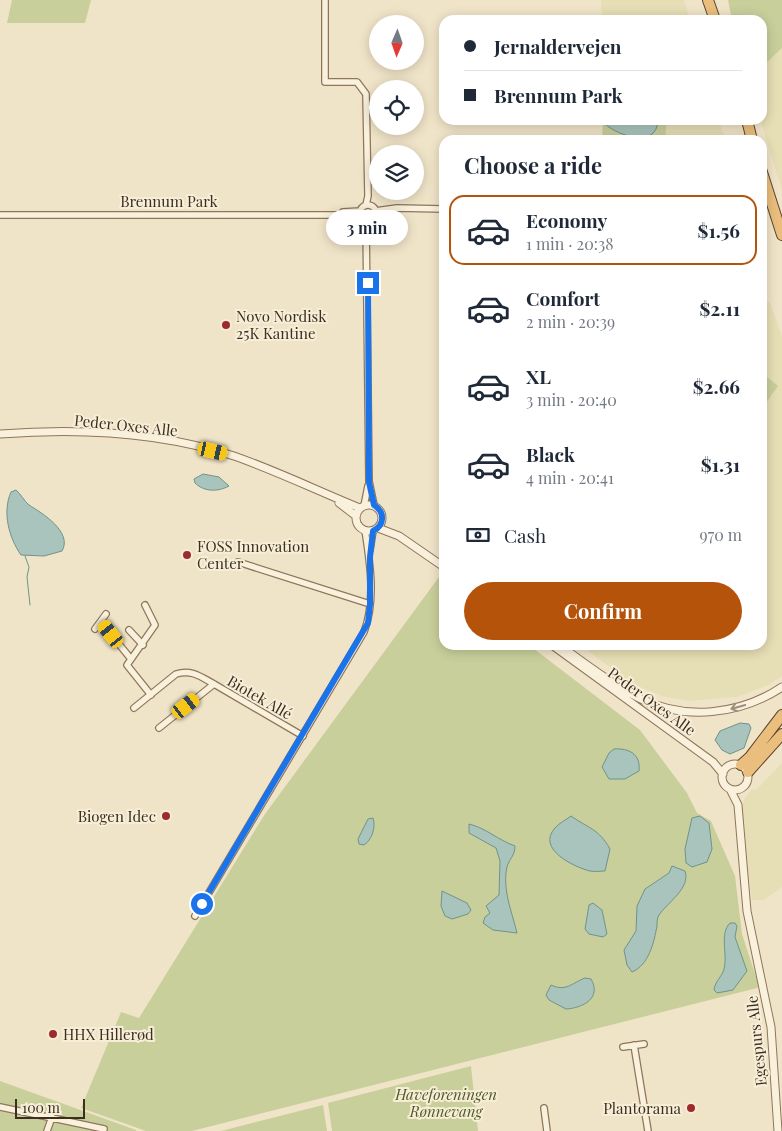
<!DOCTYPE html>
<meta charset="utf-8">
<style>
:root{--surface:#fff;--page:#f2f2f3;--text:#1f2937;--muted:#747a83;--line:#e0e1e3;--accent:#b45309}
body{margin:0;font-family:"Playfair Display",serif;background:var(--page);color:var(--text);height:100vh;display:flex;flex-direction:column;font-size:19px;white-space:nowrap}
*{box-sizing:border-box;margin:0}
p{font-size:16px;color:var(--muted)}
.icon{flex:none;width:28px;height:28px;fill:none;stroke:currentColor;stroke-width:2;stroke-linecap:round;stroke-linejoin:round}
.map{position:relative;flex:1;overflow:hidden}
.side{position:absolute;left:439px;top:135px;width:328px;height:515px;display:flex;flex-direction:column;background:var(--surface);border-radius:15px;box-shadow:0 2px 12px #0003}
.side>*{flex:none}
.banner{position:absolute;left:439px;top:15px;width:328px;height:110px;border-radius:15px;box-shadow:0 2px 12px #0003;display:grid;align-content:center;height:110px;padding:0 25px;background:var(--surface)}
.needle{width:32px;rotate:182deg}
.buttons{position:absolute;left:369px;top:15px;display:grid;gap:10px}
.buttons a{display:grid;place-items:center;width:55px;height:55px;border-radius:50%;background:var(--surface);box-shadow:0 2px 12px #0003;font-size:25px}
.scale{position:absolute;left:15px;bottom:12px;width:70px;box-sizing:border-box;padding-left:5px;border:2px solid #3d2e20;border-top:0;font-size:14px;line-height:18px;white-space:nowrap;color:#3d2e20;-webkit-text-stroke:4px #f7eed8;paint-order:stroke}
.end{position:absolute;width:22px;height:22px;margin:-11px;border:6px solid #1a73e8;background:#fff;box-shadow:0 0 0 2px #fff}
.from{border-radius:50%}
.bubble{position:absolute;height:35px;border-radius:18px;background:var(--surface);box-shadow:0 2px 12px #0003;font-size:16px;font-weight:700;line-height:35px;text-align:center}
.car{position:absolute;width:15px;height:30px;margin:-15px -8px;border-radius:6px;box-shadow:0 0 4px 1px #0007;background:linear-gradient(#f5c518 24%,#345 0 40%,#f5c518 0 76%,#345 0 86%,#f5c518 0)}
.banner b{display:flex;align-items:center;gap:18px;height:48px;font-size:19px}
.banner b+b{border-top:1px solid var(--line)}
.banner i{width:12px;height:12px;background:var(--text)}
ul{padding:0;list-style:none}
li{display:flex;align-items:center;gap:15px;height:70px;margin:0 10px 8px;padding:0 15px;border:2px solid transparent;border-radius:15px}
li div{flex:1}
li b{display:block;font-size:19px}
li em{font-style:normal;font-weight:700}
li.current{border-color:var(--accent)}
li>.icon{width:45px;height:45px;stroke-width:1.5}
h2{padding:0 25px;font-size:22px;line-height:60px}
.pay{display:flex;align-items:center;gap:12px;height:55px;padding:0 25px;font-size:19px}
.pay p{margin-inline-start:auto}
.button{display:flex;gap:10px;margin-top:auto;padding:10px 25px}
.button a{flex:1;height:58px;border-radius:30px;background:var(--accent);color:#fff;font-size:20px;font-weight:700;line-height:58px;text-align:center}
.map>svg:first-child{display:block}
.farmland{fill:#e6deb5}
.green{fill:#c9cf9b}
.water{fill:#a9c4bc;stroke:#6f938a}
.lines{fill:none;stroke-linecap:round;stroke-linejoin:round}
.stream{stroke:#6f938a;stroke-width:1}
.minor-casing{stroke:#8d765c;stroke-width:8}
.tertiary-casing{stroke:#8d765c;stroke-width:9}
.trunk-casing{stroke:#5b4430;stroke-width:12}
.minor{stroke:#faf1dc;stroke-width:5.5}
.tertiary{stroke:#faf1dc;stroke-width:7}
.trunk{stroke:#eabe7c;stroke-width:10}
.oneway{stroke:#9c907e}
.route{stroke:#1a73e8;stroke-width:6}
.poi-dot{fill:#9e2a2b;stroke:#f7eed8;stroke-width:2}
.labels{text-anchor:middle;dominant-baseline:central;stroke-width:4;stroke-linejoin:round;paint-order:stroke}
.street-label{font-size:15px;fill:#3d2e20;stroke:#f7eed8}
.poi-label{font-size:15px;fill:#3d2e20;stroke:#f7eed8;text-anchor:start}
.park-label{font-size:15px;font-style:italic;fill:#4d5a26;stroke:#f7eed8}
</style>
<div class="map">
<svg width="782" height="1131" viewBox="0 0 782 1131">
<rect width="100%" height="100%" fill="#f0e4c8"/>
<path class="farmland" d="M601 0H684L690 20H602Z
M782 48V190L760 120 761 66Z
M667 120H719L725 140H665Z
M761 297 770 303 782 336V676L768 685 737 697 689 701 662 696 631 683 580 645H761Z
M782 763V887L764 900H752L743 832V801L751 790 757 789Z"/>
<path class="green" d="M12 0H91L85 23H7Z
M728 0H782V48L763 66 761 20H732Z
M603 120H667L665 140H602Z
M761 372 778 386 761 410Z
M439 577 444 580V645H529L640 730 687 793 697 813 711 821 735 876 742 934 759 986 757 988 192 1131H146L81 1108 121 1012 139 1018 265 814Z
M471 1066 478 1131H332L328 1103Z
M0 1081 136 1130V1131H0Z
M323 1105 327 1131H221Z"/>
<path class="water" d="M605 120H658C657 150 617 135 605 124Z
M203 474 219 477 229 486C218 492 204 492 195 483L194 479Z
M16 490C21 494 24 501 29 505 42 513 73 532 62 551L44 556 21 555C9 538 2 512 11 492Z
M740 723 749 724 751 728 744 748 730 754 722 750 715 740 720 731Z
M614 749C629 748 641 754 639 771L625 779H609L602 767 609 753Z
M571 816C588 828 599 829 610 849L605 871C600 871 594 872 590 871 574 867 536 849 555 828 559 823 566 820 571 816Z
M700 816 709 823 712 849 707 862 692 867 686 863 685 849 692 818Z
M373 818C376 827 372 840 364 845L359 844 358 839 368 819Z
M469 824C486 828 498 840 515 846 515 856 509 859 507 867 502 889 512 912 517 933L493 930 483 923 485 917 490 913 486 906 499 895 500 861 496 848 469 833Z
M672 866 685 871C691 888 667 903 659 915 657 918 657 922 657 926 654 942 649 965 632 972L627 965 624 950 636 931 637 906 645 889 669 873Z
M442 891 467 903 471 910 468 914 452 919 445 916 441 906Z
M593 903 602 910 607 934 603 937 589 934 585 929 589 905Z
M730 923H735L737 926 735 937 747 971 733 990 717 993 714 990C715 981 722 977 724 969 728 954 719 934 730 923Z
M585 978 591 979C602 998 583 1008 566 1009L549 1000 546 995 551 985C566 992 572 983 585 978Z"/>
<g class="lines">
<path class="stream" d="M25 556 29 567 27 577 30 605"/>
<defs>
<path id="minor" d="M325 0V82H357L366 94 368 196 366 205
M360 213a8 8 0 1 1 16 0a8 8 0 1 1-16 0Z
M375 211 397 208 444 209
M343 212 360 211
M0 215H360
M366 221 369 481 374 505
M368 238 370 221
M364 506 368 486
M370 550 373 531
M238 562 370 604
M145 605 155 625 127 665 151 695
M101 622 131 659
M95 629 106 614
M129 630 143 645
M134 708 176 674C192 669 201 677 214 684
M159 728 214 684 303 736
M195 916 364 632C376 601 370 562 365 530
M634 1045 648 1131
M623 1047 644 1044
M0 1107 104 1129
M544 1108 547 1131
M47 1131 52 1117"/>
<path id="tertiary" d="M0 434C76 428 160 432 234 456 277 471 318 491 360 508
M339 503 356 516
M356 518a13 13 0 1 1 26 0a13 13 0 1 1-26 0Z
M378 528 399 536 444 567
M552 645 713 762 723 774
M559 645C585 663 611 684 639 698 685 721 740 715 782 687
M722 777a13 13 0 1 1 26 0a13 13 0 1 1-26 0Z
M730 789 738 805 747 911 771 1027 778 1131"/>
<path id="trunk" d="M708 0 715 20
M747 120 752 140
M761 169 782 235
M741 765 750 757 782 715
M748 772 782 734"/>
</defs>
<use href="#minor" class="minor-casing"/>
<use href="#tertiary" class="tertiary-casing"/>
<use href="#trunk" class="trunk-casing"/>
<use href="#minor" class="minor"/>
<use href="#tertiary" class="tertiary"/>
<use href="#trunk" class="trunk"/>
</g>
<defs><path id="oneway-shaft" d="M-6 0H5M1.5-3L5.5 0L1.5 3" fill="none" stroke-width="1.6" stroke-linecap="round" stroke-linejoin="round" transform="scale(1.25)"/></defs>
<use class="oneway" href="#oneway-shaft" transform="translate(738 707) rotate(164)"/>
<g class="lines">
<path class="route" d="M202 904 368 623 370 604V557L373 531C385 525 385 512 374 505L369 482 368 283"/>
</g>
<g class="poi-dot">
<circle cx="226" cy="325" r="5"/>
<circle cx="187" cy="555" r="5"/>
<circle cx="166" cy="816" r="5"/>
<circle cx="53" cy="1034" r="5"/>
<circle cx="691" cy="1108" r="5"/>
</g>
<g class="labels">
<g class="street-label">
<text x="169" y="201">Brennum Park</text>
<text transform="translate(126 425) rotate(6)">Peder Oxes Alle</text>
<text transform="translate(260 697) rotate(30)">Biotek Allé</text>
<text transform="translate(652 701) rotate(36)">Peder Oxes Alle</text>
<text transform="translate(756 1041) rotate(-96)">Egespurs Alle</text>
</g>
<g class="poi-label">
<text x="236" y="316">Novo Nordisk<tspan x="236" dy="17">25K Kantine</tspan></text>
<text x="197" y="546">FOSS Innovation<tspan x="197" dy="17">Center</tspan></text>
<text x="156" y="816" text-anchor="end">Biogen Idec</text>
<text x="63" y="1034">HHX Hillerød</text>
<text x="681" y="1108" text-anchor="end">Plantorama</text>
</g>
<g class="park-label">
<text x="446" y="1094">Haveforeningen<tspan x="446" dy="17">Rønnevang</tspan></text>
</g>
</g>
</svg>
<div class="buttons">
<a><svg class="needle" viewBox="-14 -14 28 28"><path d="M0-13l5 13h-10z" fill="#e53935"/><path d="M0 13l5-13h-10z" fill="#747a83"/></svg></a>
<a><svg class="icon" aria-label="locate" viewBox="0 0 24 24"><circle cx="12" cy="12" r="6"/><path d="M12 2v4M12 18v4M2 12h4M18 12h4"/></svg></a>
<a><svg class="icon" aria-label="layers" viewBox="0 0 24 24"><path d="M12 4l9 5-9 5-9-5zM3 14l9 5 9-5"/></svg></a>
</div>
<div class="scale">100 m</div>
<i class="end from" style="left:202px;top:904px"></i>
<i class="end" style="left:368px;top:283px"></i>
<div class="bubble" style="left:326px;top:210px;width:82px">3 min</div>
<i class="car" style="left:213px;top:451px;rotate:103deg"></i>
<i class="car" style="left:111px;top:634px;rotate:321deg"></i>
<i class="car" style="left:186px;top:706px;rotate:52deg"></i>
<div class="banner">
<b><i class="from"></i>Jernaldervejen</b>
<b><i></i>Brennum Park</b>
</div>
<section class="side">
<h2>Choose a ride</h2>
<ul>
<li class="current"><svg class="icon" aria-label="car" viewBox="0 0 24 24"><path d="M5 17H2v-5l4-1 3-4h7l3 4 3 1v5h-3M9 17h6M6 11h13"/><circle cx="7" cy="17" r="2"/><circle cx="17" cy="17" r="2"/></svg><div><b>Economy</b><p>1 min · 20:38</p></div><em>$1.56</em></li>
<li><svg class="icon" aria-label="car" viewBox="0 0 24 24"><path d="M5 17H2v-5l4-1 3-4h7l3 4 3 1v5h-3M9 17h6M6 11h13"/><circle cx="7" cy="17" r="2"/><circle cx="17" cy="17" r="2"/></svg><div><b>Comfort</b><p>2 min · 20:39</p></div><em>$2.11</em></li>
<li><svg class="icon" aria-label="car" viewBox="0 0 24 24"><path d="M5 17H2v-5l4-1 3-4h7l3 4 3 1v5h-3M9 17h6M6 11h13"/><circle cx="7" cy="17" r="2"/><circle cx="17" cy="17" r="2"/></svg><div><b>XL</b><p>3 min · 20:40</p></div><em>$2.66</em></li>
<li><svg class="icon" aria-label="car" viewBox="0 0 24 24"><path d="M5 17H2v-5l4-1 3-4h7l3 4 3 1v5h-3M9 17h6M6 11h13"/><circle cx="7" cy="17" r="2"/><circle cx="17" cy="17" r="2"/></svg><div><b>Black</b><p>4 min · 20:41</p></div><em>$1.31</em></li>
</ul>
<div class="pay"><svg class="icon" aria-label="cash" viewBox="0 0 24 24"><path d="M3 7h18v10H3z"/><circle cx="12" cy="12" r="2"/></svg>Cash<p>970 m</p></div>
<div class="button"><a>Confirm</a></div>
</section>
</div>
